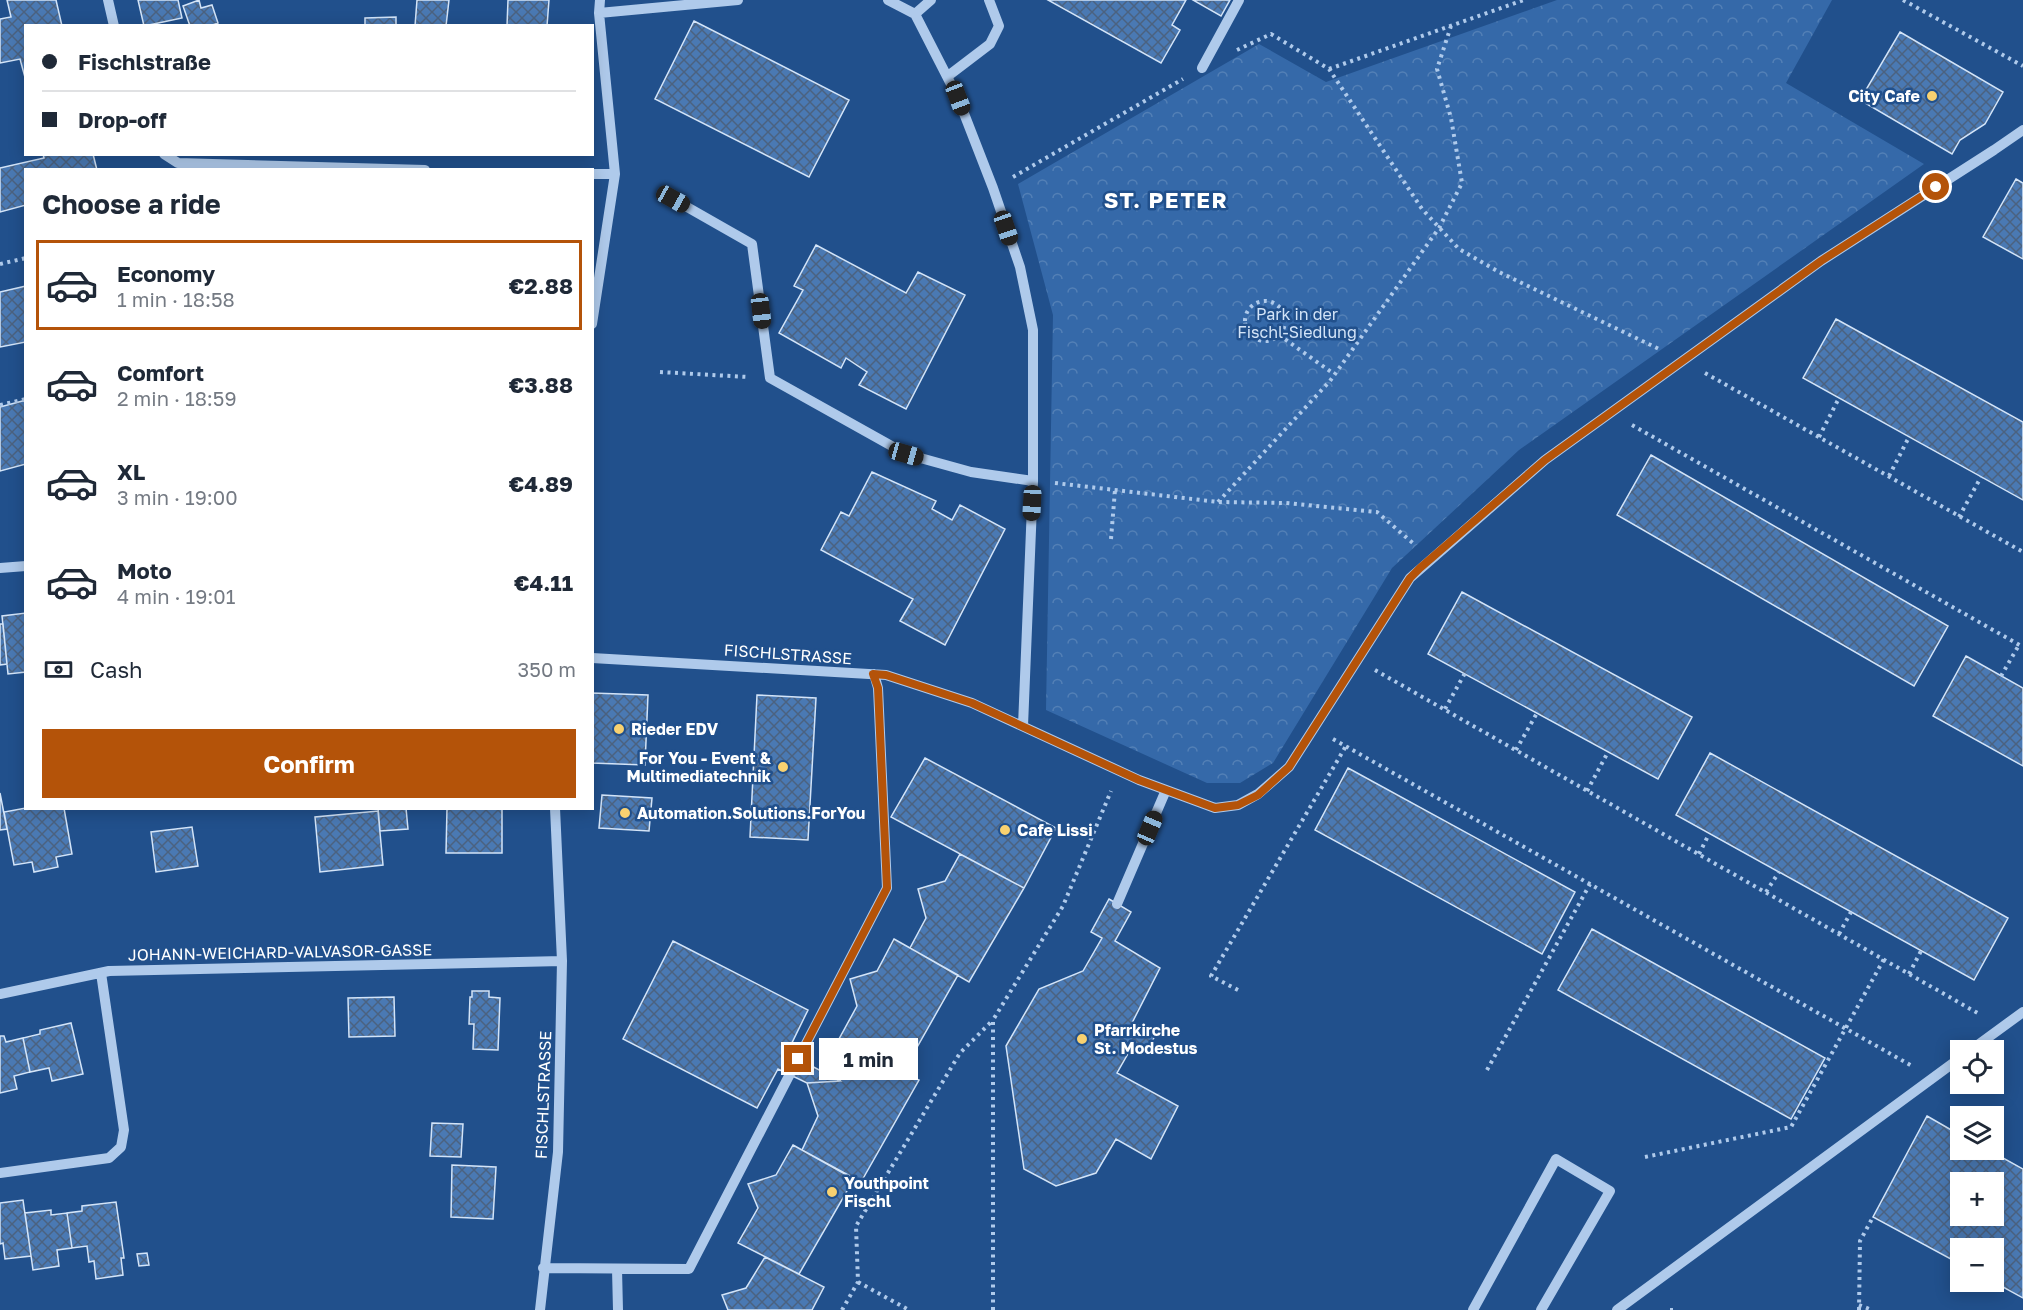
<!DOCTYPE html>
<meta charset="utf-8">
<style>
:root{--surface:#fff;--page:#f6f6f7;--text:#1f2937;--muted:#747a83;--line:#e0e1e3;--accent:#b45309}
body{margin:0;font-family:"Golos Text",sans-serif;background:var(--page);color:var(--text);height:100vh;display:flex;flex-direction:column;font-size:22px;white-space:nowrap}
*{box-sizing:border-box;margin:0}
p{font-size:20px;color:var(--muted)}
.icon{flex:none;width:33px;height:33px;fill:none;stroke:currentColor;stroke-width:2;stroke-linecap:round;stroke-linejoin:round}
.map{position:relative;flex:1;overflow:hidden}
.sheet{position:absolute;left:24px;top:168px;width:570px;height:642px;display:flex;flex-direction:column;background:var(--surface);border-radius:0px;box-shadow:0 3px 15px #0003}
.sheet>*{flex:none}
.banner{position:absolute;left:24px;top:24px;width:570px;height:132px;border-radius:0px;box-shadow:0 3px 15px #0003;display:grid;align-content:center;height:132px;padding:0 18px;background:var(--surface)}
.buttons{position:absolute;left:1950px;top:1040px;display:grid;gap:12px}
.buttons a{display:grid;place-items:center;width:54px;height:54px;border-radius:0px;background:var(--surface);box-shadow:0 3px 15px #0003;font-size:30px}
.end{position:absolute;width:27px;height:27px;margin:-14px;border:8px solid #b45309;background:#fff;box-shadow:0 0 0 3px #fff}
.from{border-radius:50%}
.bubble{position:absolute;height:42px;border-radius:0px;background:var(--surface);box-shadow:0 3px 15px #0003;font-size:20px;font-weight:700;line-height:42px;text-align:center}
.car{position:absolute;width:18px;height:36px;margin:-18px -9px;border-radius:8px;box-shadow:0 0 4px 2px #0007;background:linear-gradient(#222 24%,#8ab4d8 0 40%,#222 0 76%,#8ab4d8 0 86%,#222 0)}
.banner b{display:flex;align-items:center;gap:21px;height:57px;font-size:22px}
.banner b+b{border-top:2px solid var(--line)}
.banner i{width:15px;height:15px;background:var(--text)}
ul{padding:0;list-style:none}
li{display:flex;align-items:center;gap:18px;height:90px;margin:0 12px 9px;padding:0 6px;border:3px solid transparent;border-radius:0px}
li div{flex:1}
li b{display:block;font-size:22px}
li em{font-style:normal;font-weight:700}
li.on{border-color:var(--accent)}
li>.icon{width:54px;height:54px;stroke-width:1.5}
h2{padding:0 18px;font-size:27px;line-height:72px}
.pay{display:flex;align-items:center;gap:15px;height:66px;padding:0 18px;font-size:22px}
.pay p{margin-inline-start:auto}
.action{display:flex;gap:12px;margin-top:auto;padding:12px 18px}
.action a{flex:1;height:69px;border-radius:0px;background:var(--accent);color:#fff;font-size:24px;font-weight:700;line-height:69px;text-align:center}
.map>svg:first-child{display:block}
.park{fill:url(#park-crowns)}
.building{fill:url(#building-cross-hatch);stroke:#d3e4f8;stroke-width:1.5;fill-rule:evenodd}
.lines{fill:none;stroke-linecap:round;stroke-linejoin:round}
.minor-tunnel{stroke:#426a9d;stroke-width:10;stroke-dasharray:10 5;stroke-linecap:butt}
.path{stroke:#afcaeb;stroke-width:4;stroke-dasharray:3 4.5;stroke-linecap:butt}
.minor{stroke:#afcaeb;stroke-width:10}
.route{stroke:#b45309;stroke-width:8}
.poi-dot{fill:#f8d170;stroke:#21508c;stroke-width:2}
.labels{text-anchor:middle;dominant-baseline:central;stroke-width:5;stroke-linejoin:round;paint-order:stroke}
.poi-label{font-size:16px;font-weight:bold;fill:#fff;stroke:#21508c;text-anchor:start}
.park-label{font-size:16px;fill:#d3e4f8;stroke:#21508c}
.street-label{font-size:16px;fill:#fff;stroke:#21508c}
.district-label{font-size:22px;font-weight:bold;letter-spacing:1.5px;fill:#fff;stroke:#21508c}
</style>
<div class="map">
<svg width="2023" height="1310" viewBox="0 0 2023 1310">
<defs>
<pattern id="park-crowns" width="20" height="18" patternUnits="userSpaceOnUse" patternTransform="scale(1.5)"><rect width="20" height="18" fill="#3569a9"/><path d="M2 6a3 3 0 1 1 6 0M12 15a3 3 0 1 1 6 0" fill="none" stroke="#5380b6"/></pattern>
<pattern id="building-cross-hatch" width="8" height="8" patternUnits="userSpaceOnUse" patternTransform="scale(1.5)"><rect width="8" height="8" fill="#4a79b3"/><path d="M0 0l8 8M0 8l8-8" fill="none" stroke="#4b6280"/></pattern>
</defs>
<rect width="100%" height="100%" fill="#21508c"/>
<path class="park" d="M1557 0H1832L1786 83 1924 164 1519 450 1392 568 1273 763 1240 783H1207L1046 710 1053 315 1018 184 1259 44 1326 82Z"/>
<path class="building" d="M7 0H56L62 26H26V81L20 59 0 63V19L11 17Z
M138 0H178L182 18 144 26Z
M199 0 201 8 212 5 218 23 210 26H190L183 6Z
M417 0H449L446 26H415Z
M508 0H549L547 26H507Z
M1048 0H1186L1172 25 1180 30 1161 63Z
M1193 0H1230L1221 16Z
M396 17V26H365V18Z
M694 21 849 100 809 177 655 99Z
M1900 32 2003 92 1985 124 1960 140 1952 154 1860 100Z
M43 154H93L97 170H26V205L0 212V168L44 158Z
M2016 179 2023 183V259L1983 237Z
M816 245 906 293 918 272 965 295 906 409 859 385 867 372 846 358 841 368 779 333 803 290 794 286Z
M26 286V342L0 347V292Z
M1836 319 2023 422V500L1803 378Z
M26 400V464L0 471V407Z
M1651 455 1948 626 1914 686 1617 515Z
M872 472 936 501 932 509 952 520 960 505 1005 529 945 645 900 621 913 599 821 550 841 512 849 516Z
M1462 592 1692 717 1658 779 1428 654Z
M26 613V672L8 674 2 616Z
M0 624H3L7 664 0 665Z
M1966 656 2023 688V766L1933 716Z
M592 693 648 695 645 765 592 763Z
M757 695 816 698 808 840 750 837Z
M1710 753 2008 918 1974 980 1676 815Z
M925 758 1056 828 1024 888 891 817Z
M1348 768 1575 892 1542 954 1315 830Z
M0 793 7 829 0 830Z
M602 795 652 798 649 831 599 828Z
M26 808H64L72 854 56 857 58 867 34 872 32 862 14 865 4 812Z
M378 808H406L408 829 380 831Z
M447 808H502V853H446Z
M378 811 383 865 320 872 315 817Z
M192 827 198 866 156 872 151 832Z
M960 854 1024 888 969 982 910 948 926 918 918 889 945 881Z
M1109 899 1131 912 1115 941 1160 968 1132 1023 1156 1033 1147 1054 1133 1045 1117 1073 1178 1106 1151 1159 1116 1139 1096 1173 1056 1186 1024 1169 1006 1046 1039 989 1083 971 1102 938 1091 932Z
M1592 929 1825 1058 1791 1119 1558 990Z
M894 939 958 975 903 1072 839 1039 857 1006 850 979 877 971Z
M673 941 808 1010 787 1053 840 1081 807 1083 778 1069 757 1108 623 1039Z
M472 991H489V997L500 998 498 1050 473 1049 474 1024H469L470 997H472Z
M394 997 395 1036 349 1037 348 998Z
M71 1023 83 1074 52 1081 49 1068 30 1072 23 1038 40 1034V1030Z
M0 1036H4L6 1042 23 1038 30 1072 14 1076 17 1089 0 1093Z
M855 1048 919 1080 861 1182 802 1150 818 1116 807 1083 840 1081Z
M1927 1116 1960 1135V1149H1987L2023 1169V1298L1992 1281H1994V1248H1960V1264L1873 1217ZM1960 1182H1994V1215H1960Z
M432 1123 463 1124 461 1157 430 1156Z
M793 1145 854 1179 799 1274 738 1243 758 1208 748 1184 776 1175Z
M452 1165 496 1167 493 1219 451 1217Z
M23 1200 31 1256 5 1259 3 1243 0 1244V1203Z
M116 1202 124 1258H121L123 1275 96 1279 94 1261 89 1262 87 1246 72 1248 67 1213 82 1211V1206Z
M51 1210V1215L67 1213 72 1248 57 1250 59 1266 33 1270 25 1213Z
M147 1253 149 1265 139 1266 137 1254Z
M765 1257 824 1287 812 1310H728L722 1295 746 1288Z"/>
<g class="lines">
<path class="minor-tunnel" d="M790 1074 798 1059"/>
<path class="path" d="M1903 0 2023 66
M1237 50 1271 34 1329 69 1422 209 1459 249 1499 272 1661 350
M1329 69 1524 0
M1013 177 1183 79
M0 264 26 258
M1245 321a20 20 0 1 1 40 0a20 20 0 1 1-40 0Z
M1279 335 1334 374
M660 372 748 377
M1705 373 2023 552
M0 405 26 399
M1632 425 2023 647
M1819 437 1839 398
M1889 476 1909 437
M1055 483 1218 502 1286 503 1377 512 1415 545
M1218 502 1330 381 1439 228 1462 183 1451 118 1437 69 1451 26
M1959 517 1981 477
M1111 539 1115 490
M1375 670 1981 1015
M2001 676 2019 645
M1445 709 1465 673
M1333 739 1912 1066
M1516 750 1537 713
M1587 791 1608 752
M1699 854 1709 834
M1766 892 1779 872
M1839 934 1851 912
M1909 974 1921 951
M1238 990 1211 976 1346 746
M1487 1070 1590 884
M1645 1157 1791 1127 1884 959
M858 1282 909 1310
M1859 1305 1872 1310
M842 1310 858 1282 856 1226 960 1053 992 1021
M993 1310V1020L1063 906 1111 791
M1670 1310H1676
M1859 1310 1860 1241 1873 1217"/>
<path class="minor" d="M108 0 114 26
M888 0 915 14 958 98 993 188 1020 267 1033 330V481L1023 726
M599 13 738 0
M915 14 931 0
M1202 68 1239 0
M948 76 990 44 999 26 989 0
M164 154 178 163 425 170
M592 174H615
M673 199 752 244 770 378 906 454 971 472 1033 481
M592 324 615 174 599 13 600 0
M0 568 26 566
M592 658 886 675 972 703 1139 780 1215 808 1238 805 1258 794 1289 767 1410 578 1545 460 1821 261 1994 150 2023 130
M1117 904 1166 790
M0 994 109 971 562 961
M1971 1050 2023 1012
M798 1059 887 888 878 688 874 674
M0 1173 109 1158 121 1147 124 1130 101 973
M543 1268 689 1269 790 1074
M617 1269 618 1310
M540 1310 558 1152 562 961 555 808
M1473 1310 1556 1159 1610 1191 1541 1310
M1617 1310 1960 1058"/>
</g>
<g class="lines">
<path class="route" d="M798 1059 887 888 878 688 873 674 886 675 972 703 1139 780 1215 808 1238 805 1258 795 1289 767 1410 578 1420 568 1545 460 1821 261 1936 187"/>
</g>
<g class="poi-dot">
<circle cx="1932" cy="96" r="6"/>
<circle cx="619" cy="729" r="6"/>
<circle cx="783" cy="767" r="6"/>
<circle cx="625" cy="813" r="6"/>
<circle cx="1005" cy="830" r="6"/>
<circle cx="1082" cy="1039" r="6"/>
<circle cx="832" cy="1192" r="6"/>
</g>
<g class="labels">
<g class="poi-label">
<text x="1920" y="96" text-anchor="end">City Cafe</text>
<text x="631" y="729">Rieder EDV</text>
<text x="771" y="758" text-anchor="end">For You - Event &amp;<tspan x="771" dy="18">Multimediatechnik</tspan></text>
<text x="637" y="813">Automation.Solutions.ForYou</text>
<text x="1017" y="830">Cafe Lissi</text>
<text x="1094" y="1030">Pfarrkirche<tspan x="1094" dy="18">St. Modestus</tspan></text>
<text x="844" y="1183">Youthpoint<tspan x="844" dy="18">Fischl</tspan></text>
</g>
<g class="park-label">
<text x="1297" y="314">Park in der<tspan x="1297" dy="18">Fischl-Siedlung</tspan></text>
</g>
<g class="street-label">
<text transform="translate(788 654) rotate(4)">FISCHLSTRASSE</text>
<text transform="translate(280 952) rotate(-1)">JOHANN-WEICHARD-VALVASOR-GASSE</text>
<text transform="translate(543 1095) rotate(-88)">FISCHLSTRASSE</text>
</g>
<g class="district-label">
<text x="1166" y="199">ST. PETER</text>
</g>
</g>
</svg>
<div class="buttons">
<a><svg class="icon" aria-label="locate" viewBox="0 0 24 24"><circle cx="12" cy="12" r="6"/><path d="M12 2v4M12 18v4M2 12h4M18 12h4"/></svg></a>
<a><svg class="icon" aria-label="layers" viewBox="0 0 24 24"><path d="M12 4l9 5-9 5-9-5zM3 14l9 5 9-5"/></svg></a>
<a>+</a>
<a>−</a>
</div>
<i class="end from" style="left:1936px;top:187px"></i>
<i class="end" style="left:798px;top:1059px"></i>
<div class="bubble" style="left:819px;top:1038px;width:99px">1 min</div>
<i class="car" style="left:958px;top:98px;rotate:159deg"></i>
<i class="car" style="left:673px;top:199px;rotate:119deg"></i>
<i class="car" style="left:1006px;top:228px;rotate:161deg"></i>
<i class="car" style="left:761px;top:311px;rotate:173deg"></i>
<i class="car" style="left:906px;top:454px;rotate:106deg"></i>
<i class="car" style="left:1032px;top:503px;rotate:183deg"></i>
<i class="car" style="left:1150px;top:828px;rotate:23deg"></i>
<div class="banner">
<b><i class="from"></i>Fischlstraße</b>
<b><i></i>Drop-off</b>
</div>
<section class="sheet">
<h2>Choose a ride</h2>
<ul>
<li class="on"><svg class="icon" aria-label="car" viewBox="0 0 24 24"><path d="M5 17H2v-5l4-1 3-4h7l3 4 3 1v5h-3M9 17h6M6 11h13"/><circle cx="7" cy="17" r="2"/><circle cx="17" cy="17" r="2"/></svg><div><b>Economy</b><p>1 min · 18:58</p></div><em>€2.88</em></li>
<li><svg class="icon" aria-label="car" viewBox="0 0 24 24"><path d="M5 17H2v-5l4-1 3-4h7l3 4 3 1v5h-3M9 17h6M6 11h13"/><circle cx="7" cy="17" r="2"/><circle cx="17" cy="17" r="2"/></svg><div><b>Comfort</b><p>2 min · 18:59</p></div><em>€3.88</em></li>
<li><svg class="icon" aria-label="car" viewBox="0 0 24 24"><path d="M5 17H2v-5l4-1 3-4h7l3 4 3 1v5h-3M9 17h6M6 11h13"/><circle cx="7" cy="17" r="2"/><circle cx="17" cy="17" r="2"/></svg><div><b>XL</b><p>3 min · 19:00</p></div><em>€4.89</em></li>
<li><svg class="icon" aria-label="car" viewBox="0 0 24 24"><path d="M5 17H2v-5l4-1 3-4h7l3 4 3 1v5h-3M9 17h6M6 11h13"/><circle cx="7" cy="17" r="2"/><circle cx="17" cy="17" r="2"/></svg><div><b>Moto</b><p>4 min · 19:01</p></div><em>€4.11</em></li>
</ul>
<div class="pay"><svg class="icon" aria-label="cash" viewBox="0 0 24 24"><path d="M3 7h18v10H3z"/><circle cx="12" cy="12" r="2"/></svg>Cash<p>350 m</p></div>
<div class="action"><a>Confirm</a></div>
</section>
</div>
